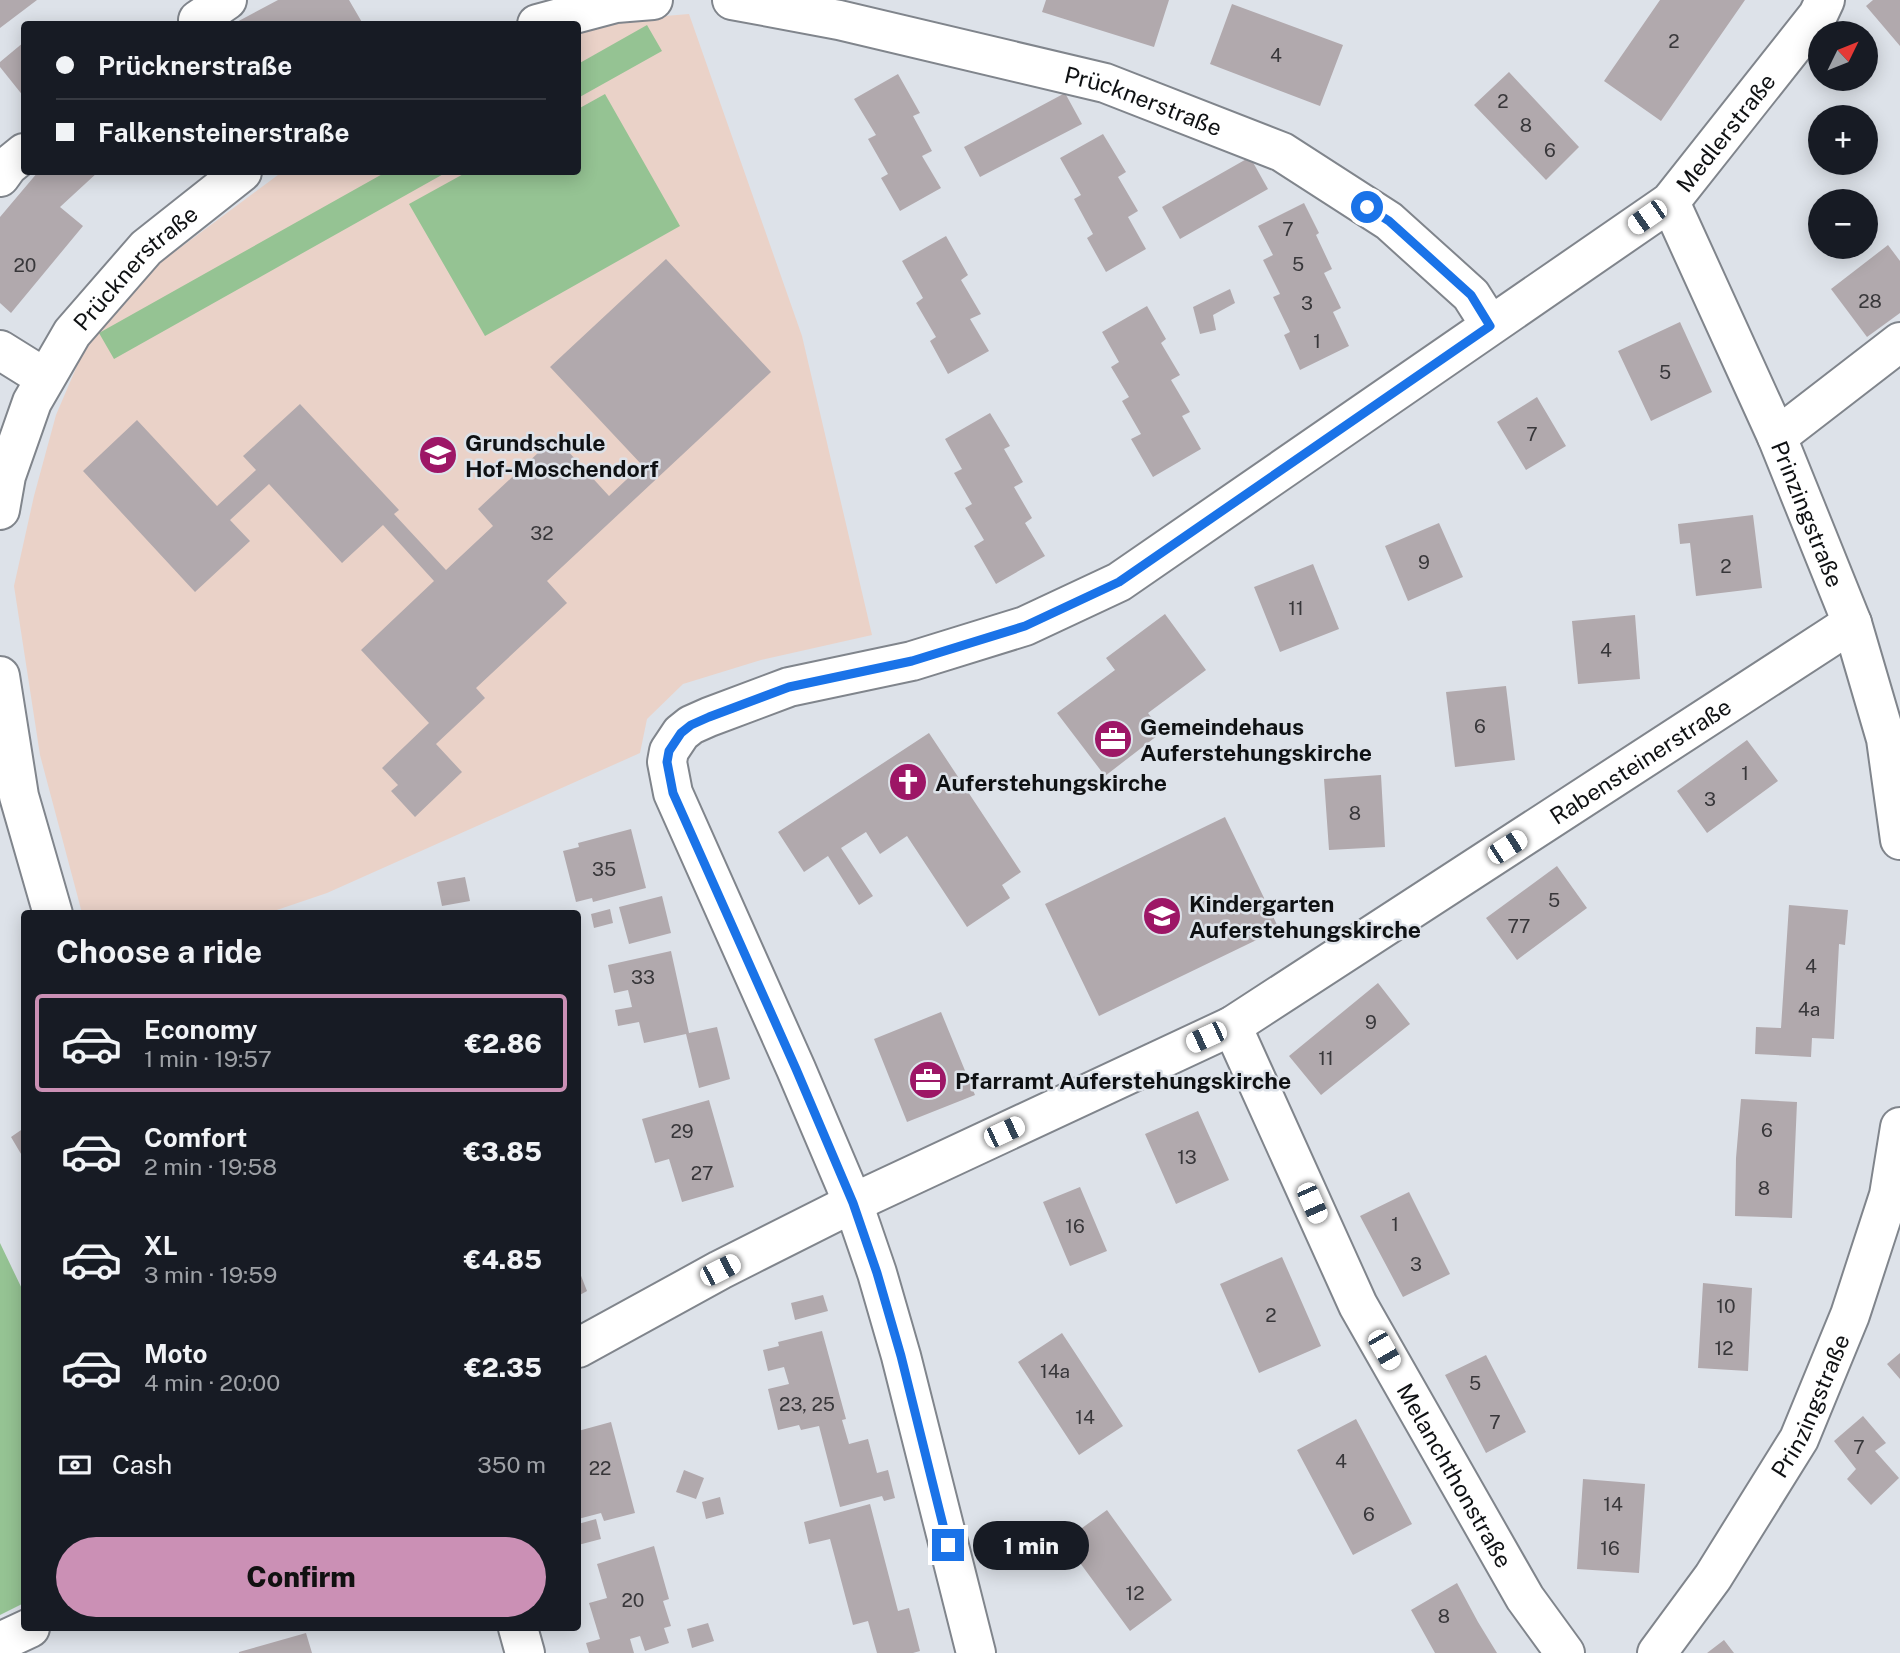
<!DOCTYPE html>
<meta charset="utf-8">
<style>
:root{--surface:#171b24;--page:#242831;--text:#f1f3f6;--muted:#9ea1a6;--line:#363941;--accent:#cb90b5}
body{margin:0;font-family:"Public Sans",sans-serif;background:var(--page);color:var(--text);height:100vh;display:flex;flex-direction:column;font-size:26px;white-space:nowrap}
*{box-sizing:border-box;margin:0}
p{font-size:23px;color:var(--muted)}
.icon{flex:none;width:38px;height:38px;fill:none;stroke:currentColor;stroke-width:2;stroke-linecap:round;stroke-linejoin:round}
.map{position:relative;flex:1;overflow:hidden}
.details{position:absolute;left:21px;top:910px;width:560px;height:721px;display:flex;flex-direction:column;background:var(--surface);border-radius:7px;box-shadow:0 4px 18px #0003}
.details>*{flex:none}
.hud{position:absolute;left:21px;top:21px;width:560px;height:154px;border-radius:7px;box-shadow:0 4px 18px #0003;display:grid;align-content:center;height:154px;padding:0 35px;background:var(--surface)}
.needle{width:46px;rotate:47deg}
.controls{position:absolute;left:1808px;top:21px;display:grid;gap:14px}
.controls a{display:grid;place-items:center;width:70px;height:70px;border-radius:50%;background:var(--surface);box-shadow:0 4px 18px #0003;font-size:35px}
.end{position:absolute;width:32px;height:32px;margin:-16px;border:9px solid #1a73e8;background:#fff;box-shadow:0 0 0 4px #fff}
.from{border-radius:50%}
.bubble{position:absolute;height:49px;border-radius:24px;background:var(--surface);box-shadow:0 4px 18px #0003;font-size:23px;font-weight:800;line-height:49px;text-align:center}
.car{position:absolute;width:21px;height:42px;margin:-21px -10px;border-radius:9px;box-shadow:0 0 5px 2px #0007;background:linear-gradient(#fff 24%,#345 0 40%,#fff 0 76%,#345 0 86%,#fff 0)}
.hud b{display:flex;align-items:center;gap:24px;height:66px;font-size:26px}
.hud b+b{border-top:2px solid var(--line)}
.hud i{width:18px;height:18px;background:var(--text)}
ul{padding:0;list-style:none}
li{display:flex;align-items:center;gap:21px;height:98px;margin:0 14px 10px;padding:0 21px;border:4px solid transparent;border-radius:7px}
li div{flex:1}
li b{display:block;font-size:26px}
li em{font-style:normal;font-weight:800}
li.selected{border-color:var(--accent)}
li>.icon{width:63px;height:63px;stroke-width:1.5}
h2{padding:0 35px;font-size:32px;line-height:84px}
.pay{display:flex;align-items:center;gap:18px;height:77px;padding:0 35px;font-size:26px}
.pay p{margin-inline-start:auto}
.cta{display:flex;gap:14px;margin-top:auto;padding:14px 35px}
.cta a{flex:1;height:80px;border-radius:42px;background:var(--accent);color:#111;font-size:28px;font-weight:800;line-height:80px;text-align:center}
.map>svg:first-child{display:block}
.education{fill:#ead2c8}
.green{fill:#95c393}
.building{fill:#b1a9ad}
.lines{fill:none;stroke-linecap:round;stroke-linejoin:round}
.minor-casing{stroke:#80858c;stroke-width:42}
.minor{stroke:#fff;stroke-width:38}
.route{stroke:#1a73e8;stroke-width:9}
.labels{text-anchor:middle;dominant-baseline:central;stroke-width:5;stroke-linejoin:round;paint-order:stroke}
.number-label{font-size:19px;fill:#38373a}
.street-label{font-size:23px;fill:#0f1113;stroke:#dde2e9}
.poi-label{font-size:23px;font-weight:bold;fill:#0f1113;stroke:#dde2e9;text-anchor:start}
</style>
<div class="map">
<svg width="1900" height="1653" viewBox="0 0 1900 1653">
<rect width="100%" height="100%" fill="#dde2e9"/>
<path class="education" d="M689 14 802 336 872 635 761 660 683 684 647 719 640 753 327 893 268 913H82L40 755 14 586 34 496 56 415 88 340 161 262 282 172H578V32L616 20Z"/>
<path class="green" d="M647 25 662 51 578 98V64Z
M605 94 680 226 485 336 409 204 467 172H578V109Z
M386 172H447L114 359 99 333Z
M0 1243 24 1293V1603L0 1615Z"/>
<path class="building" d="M0 0H37L0 28Z
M278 0H349L363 24H233Z
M1046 0H1169L1154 47 1042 12Z
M1660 0H1745L1661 121 1604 81Z
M1873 0H1900V46L1866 6Z
M1232 4 1343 45 1320 106 1210 64Z
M24 42V97L0 67V62Z
M1509 72 1579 147 1546 180 1474 105Z
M898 74 920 113 913 116 932 151 922 156 941 188 900 211 881 178 888 174 868 139 876 135 854 99Z
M1065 93 1082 124 980 177 964 147Z
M1103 134 1126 172 1118 177 1138 211 1128 217 1146 249 1106 272 1087 238 1093 234 1074 199 1081 195 1060 158Z
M1250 157 1268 189 1180 239 1162 207Z
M38 172H98L60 207 83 226 11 313 0 303V217Z
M1304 203 1319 233 1316 235 1332 269 1324 273 1341 308 1333 312 1349 346 1300 370 1284 335 1290 332 1273 297 1280 294 1263 260 1273 255 1258 226Z
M946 236 968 275 961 280 981 314 970 319 989 351 948 374 930 341 936 337 916 303 923 298 902 261Z
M1888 245 1900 261V313L1867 337 1831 289Z
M666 259 771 372 547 581 567 603 476 688 485 698 436 744 462 772 415 817 391 791 398 785 382 768 429 723 361 650 434 581 383 525 342 563 269 484 230 520 250 541 195 592 83 471 137 420 217 506 256 470 243 456 300 404 399 510 394 514 446 570 493 526 478 509 555 437 609 496 642 465 550 367Z
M1230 289 1235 303 1213 315 1216 330 1200 334 1193 307Z
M1147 306 1166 339 1161 343 1180 375 1171 380 1190 412 1182 416 1201 449 1153 477 1131 439 1141 434 1122 401 1129 397 1111 367 1119 362 1102 332Z
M1680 322 1712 392 1651 421 1618 351Z
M1537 397 1566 446 1526 470 1497 422Z
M990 413 1010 446 1004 449 1023 482 1014 487 1032 518 1025 523 1045 556 996 584 974 546 984 540 965 508 972 504 954 473 962 469 945 439Z
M1753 515 1762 588 1696 596 1690 543 1680 544 1678 524Z
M1439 523 1463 577 1408 601 1385 546Z
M1313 564 1339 629 1280 652 1254 587Z
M1165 614 1206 670 1148 713 1162 732 1105 776 1057 713 1115 670 1106 658Z
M1635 615 1640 679 1578 684 1572 621Z
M1506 686 1515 760 1455 767 1446 692Z
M929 733 1021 872 1002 885 1010 898 967 927 907 836 880 854 866 832 841 848 873 896 859 905 828 856 804 872 778 832Z
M1747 740 1778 781 1707 833 1677 791Z
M1381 775 1385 847 1329 850 1324 779Z
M1225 817 1279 929 1099 1016 1045 904Z
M631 829 646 888 593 902 592 898 576 902 563 851 579 847 578 843Z
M1557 866 1587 908 1517 960 1486 918Z
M465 877 470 901 442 906 437 882Z
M662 896 671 933 629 944 619 907Z
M1789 905 1848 910 1845 945 1839 944 1834 1039 1812 1038 1811 1057 1755 1054 1756 1027 1781 1028Z
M610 909 613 923 594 928 591 914Z
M671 951 689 1033 717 1027 730 1079 699 1088 686 1034 644 1043 639 1022 618 1026 615 1010 632 1007 628 990 614 993 608 965Z
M1378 983 1410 1024 1321 1095 1289 1056Z
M941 1012 975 1095 907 1122 874 1039Z
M1741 1099 1797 1102 1792 1218 1735 1216 1736 1158Z
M709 1100 734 1187 682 1202 669 1159 655 1163 642 1119Z
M1198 1111 1229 1180 1176 1204 1145 1134Z
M24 1128V1159L11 1137Z
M1080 1187 1107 1251 1070 1266 1043 1202Z
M1409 1192 1450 1274 1403 1297 1360 1216Z
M1282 1257 1321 1346 1259 1373 1220 1284Z
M578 1268 587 1291 578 1296Z
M1703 1283 1752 1288 1748 1371 1698 1368Z
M823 1295 828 1311 795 1320 791 1303Z
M822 1331 846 1419 842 1420 849 1444 868 1439 877 1473 888 1470 895 1498 884 1501 882 1496 840 1507 819 1426 801 1430 799 1425 778 1430 768 1389 789 1384 784 1367 768 1371 763 1350 779 1346 778 1342Z
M1062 1333 1123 1426 1079 1455 1018 1362Z
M1900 1353V1379L1887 1364Z
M1486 1355 1526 1432 1486 1453 1445 1375Z
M1863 1416 1886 1443 1875 1451 1899 1478 1871 1505 1847 1479 1856 1469 1834 1441Z
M1356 1419 1412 1524 1353 1555 1297 1450Z
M611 1422 635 1513 604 1521 601 1513 578 1519V1431Z
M684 1470 704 1478 696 1499 676 1492Z
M1583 1479 1645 1484 1639 1573 1577 1569Z
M720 1497 724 1514 706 1519 702 1502Z
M870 1504 898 1611 909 1608 920 1651 913 1653H877L868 1621 853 1625 830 1539 809 1544 804 1522Z
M1107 1510 1172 1600 1130 1631 1064 1541Z
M596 1519 601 1539 578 1545V1524Z
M654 1546 669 1599 663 1601 671 1626 664 1628 669 1643 645 1651 640 1636 630 1639 634 1653H589L586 1643 600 1639 589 1603 607 1598 597 1564Z
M1457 1583 1478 1622 1497 1653H1435L1411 1610Z
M708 1623 714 1641 692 1648 687 1629Z
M306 1633 312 1653H239V1652Z
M1724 1640 1734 1653H1707Z"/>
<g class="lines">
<defs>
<g id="minor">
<path id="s1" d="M732 0 839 20 1105 83 1282 152 1389 221 1471 295 1490 325"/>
<path d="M198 20 227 0"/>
<path d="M537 24 616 3 653 0"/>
<path d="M0 177 8 166 24 153"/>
<path id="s2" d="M1670 202 1777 437 1852 623 1886 739 1900 840"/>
<path d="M0 350 45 378"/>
<path d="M1777 437 1900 342"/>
<path id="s3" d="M0 510 6 476 32 402 72 333 146 248 242 172"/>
<path d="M0 676 19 796 53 914"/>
<path id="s4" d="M1232 1026 1358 1305 1525 1598 1565 1653"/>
<path id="s5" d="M578 1348 720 1270 853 1203 1232 1026 1852 623"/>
<path d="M518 1628 525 1653"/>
<path d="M0 1642 30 1628"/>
<path id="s6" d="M976 1653 901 1356 877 1273 853 1203 796 1069 673 793 667 762 669 751 681 733 691 725 709 717 789 687 912 661 1025 626 1119 582 1670 202 1818 15 1825 0"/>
<path id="s7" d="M1657 1653 1713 1577 1799 1439 1850 1315 1889 1195 1900 1127"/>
</g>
</defs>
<use href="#minor" class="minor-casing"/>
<use href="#minor" class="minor"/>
</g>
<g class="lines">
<path class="route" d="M948 1545 901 1356 877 1273 853 1203 796 1069 673 793 667 762 669 751 681 733 691 725 709 717 789 687 912 661 1025 626 1119 582 1490 326 1471 295 1389 221 1367 207"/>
</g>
<defs>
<symbol id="school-disc" viewBox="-11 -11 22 22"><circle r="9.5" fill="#9d1666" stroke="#dde2e9"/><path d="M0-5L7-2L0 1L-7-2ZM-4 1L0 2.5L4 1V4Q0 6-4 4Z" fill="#fff"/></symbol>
<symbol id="office-disc" viewBox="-11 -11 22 22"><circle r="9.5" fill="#9d1666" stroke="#dde2e9"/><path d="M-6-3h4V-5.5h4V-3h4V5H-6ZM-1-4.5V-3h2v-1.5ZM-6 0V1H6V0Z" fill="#fff"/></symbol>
<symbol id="church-disc" viewBox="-11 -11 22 22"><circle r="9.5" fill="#9d1666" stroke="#dde2e9"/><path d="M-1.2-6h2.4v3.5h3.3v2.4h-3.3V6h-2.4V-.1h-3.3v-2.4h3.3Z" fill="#fff"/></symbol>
</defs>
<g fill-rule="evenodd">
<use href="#school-disc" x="416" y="433" width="44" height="44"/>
<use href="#office-disc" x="1091" y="717" width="44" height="44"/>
<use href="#church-disc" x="886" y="760" width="44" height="44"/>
<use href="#school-disc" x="1140" y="894" width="44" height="44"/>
<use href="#office-disc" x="906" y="1058" width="44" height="44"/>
</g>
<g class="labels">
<g class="number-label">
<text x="1674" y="41">2</text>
<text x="1276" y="55">4</text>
<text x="1503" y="101">2</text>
<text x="1526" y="125">8</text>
<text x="1550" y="150">6</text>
<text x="1288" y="229">7</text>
<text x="1298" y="264">5</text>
<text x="25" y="265">20</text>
<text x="1870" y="301">28</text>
<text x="1307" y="303">3</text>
<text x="1317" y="341">1</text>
<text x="1665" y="372">5</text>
<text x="1532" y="434">7</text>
<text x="542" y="533">32</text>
<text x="1424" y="562">9</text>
<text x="1726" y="566">2</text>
<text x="1296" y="608">11</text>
<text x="1606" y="650">4</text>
<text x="1480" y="726">6</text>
<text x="1745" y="773">1</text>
<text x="1710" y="799">3</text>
<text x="1355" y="813">8</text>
<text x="604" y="869">35</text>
<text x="1554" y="900">5</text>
<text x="1519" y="926">77</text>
<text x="1811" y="966">4</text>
<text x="643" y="977">33</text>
<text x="1809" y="1009">4a</text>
<text x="1371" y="1022">9</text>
<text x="1326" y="1058">11</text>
<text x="1767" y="1130">6</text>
<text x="682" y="1131">29</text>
<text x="1187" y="1157">13</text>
<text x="702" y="1173">27</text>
<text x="1764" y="1188">8</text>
<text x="1395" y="1224">1</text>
<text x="1075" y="1226">16</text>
<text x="1416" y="1264">3</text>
<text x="1726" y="1306">10</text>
<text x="1271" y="1315">2</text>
<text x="1724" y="1348">12</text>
<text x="1055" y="1371">14a</text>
<text x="1475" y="1383">5</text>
<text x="807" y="1404">23, 25</text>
<text x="1085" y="1417">14</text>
<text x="1495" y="1422">7</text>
<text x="1859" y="1447">7</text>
<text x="1341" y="1461">4</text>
<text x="600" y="1468">22</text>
<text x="1613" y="1504">14</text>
<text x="1369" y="1514">6</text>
<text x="1610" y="1548">16</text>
<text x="1135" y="1593">12</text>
<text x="633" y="1600">20</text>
<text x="1444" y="1616">8</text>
</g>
<g class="street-label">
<text stroke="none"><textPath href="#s1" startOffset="424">Prücknerstraße</textPath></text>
<text stroke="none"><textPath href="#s6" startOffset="2203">Medlerstraße</textPath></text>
<text stroke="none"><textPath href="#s3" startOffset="284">Prücknerstraße</textPath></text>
<text stroke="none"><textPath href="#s2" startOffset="341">Prinzingstraße</textPath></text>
<text stroke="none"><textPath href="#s5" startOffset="1216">Rabensteinerstraße</textPath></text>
<text stroke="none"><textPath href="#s7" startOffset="292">Prinzingstraße</textPath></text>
<text stroke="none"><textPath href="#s4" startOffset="502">Melanchthonstraße</textPath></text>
</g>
<g class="poi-label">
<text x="465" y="442">Grundschule<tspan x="465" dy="26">Hof-Moschendorf</tspan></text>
<text x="1140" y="726">Gemeindehaus<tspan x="1140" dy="26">Auferstehungskirche</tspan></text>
<text x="935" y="782">Auferstehungskirche</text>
<text x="1189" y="903">Kindergarten<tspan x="1189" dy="26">Auferstehungskirche</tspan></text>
<text x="955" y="1080">Pfarramt Auferstehungskirche</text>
</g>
</g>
</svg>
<div class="controls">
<a><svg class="needle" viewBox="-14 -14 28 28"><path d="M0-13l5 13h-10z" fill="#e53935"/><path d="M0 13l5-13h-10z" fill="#9ea1a6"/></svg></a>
<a>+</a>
<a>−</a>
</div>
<i class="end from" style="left:1367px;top:207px"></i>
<i class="end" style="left:948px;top:1545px"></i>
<div class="bubble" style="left:973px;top:1521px;width:116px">1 min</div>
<i class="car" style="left:1647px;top:217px;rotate:235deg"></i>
<i class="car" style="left:1507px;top:847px;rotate:57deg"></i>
<i class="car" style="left:1206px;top:1037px;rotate:245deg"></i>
<i class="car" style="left:1004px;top:1132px;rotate:65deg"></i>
<i class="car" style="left:1312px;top:1203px;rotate:156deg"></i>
<i class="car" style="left:720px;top:1270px;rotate:63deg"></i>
<i class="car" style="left:1384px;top:1350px;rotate:150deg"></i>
<div class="hud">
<b><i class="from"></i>Prücknerstraße</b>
<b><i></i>Falkensteinerstraße</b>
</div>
<section class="details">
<h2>Choose a ride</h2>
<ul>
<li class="selected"><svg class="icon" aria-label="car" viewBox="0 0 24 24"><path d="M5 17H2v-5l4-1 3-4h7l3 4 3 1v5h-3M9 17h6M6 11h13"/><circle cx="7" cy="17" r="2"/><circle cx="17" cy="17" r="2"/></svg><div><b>Economy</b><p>1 min · 19:57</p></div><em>€2.86</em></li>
<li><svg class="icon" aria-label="car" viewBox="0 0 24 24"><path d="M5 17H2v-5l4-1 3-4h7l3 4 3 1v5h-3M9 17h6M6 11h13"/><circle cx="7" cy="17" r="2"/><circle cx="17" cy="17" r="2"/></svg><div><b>Comfort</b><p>2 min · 19:58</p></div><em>€3.85</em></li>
<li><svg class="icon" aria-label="car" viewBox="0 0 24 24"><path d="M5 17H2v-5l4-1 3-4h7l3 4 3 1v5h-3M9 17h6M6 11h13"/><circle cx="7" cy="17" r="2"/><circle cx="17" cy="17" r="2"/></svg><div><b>XL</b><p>3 min · 19:59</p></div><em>€4.85</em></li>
<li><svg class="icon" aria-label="car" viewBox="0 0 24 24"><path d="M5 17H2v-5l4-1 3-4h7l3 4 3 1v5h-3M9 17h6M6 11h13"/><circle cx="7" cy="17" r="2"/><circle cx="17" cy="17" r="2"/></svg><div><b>Moto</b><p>4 min · 20:00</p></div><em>€2.35</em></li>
</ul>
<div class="pay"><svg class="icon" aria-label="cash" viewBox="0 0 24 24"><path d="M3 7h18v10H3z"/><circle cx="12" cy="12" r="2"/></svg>Cash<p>350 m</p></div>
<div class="cta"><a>Confirm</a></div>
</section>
</div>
